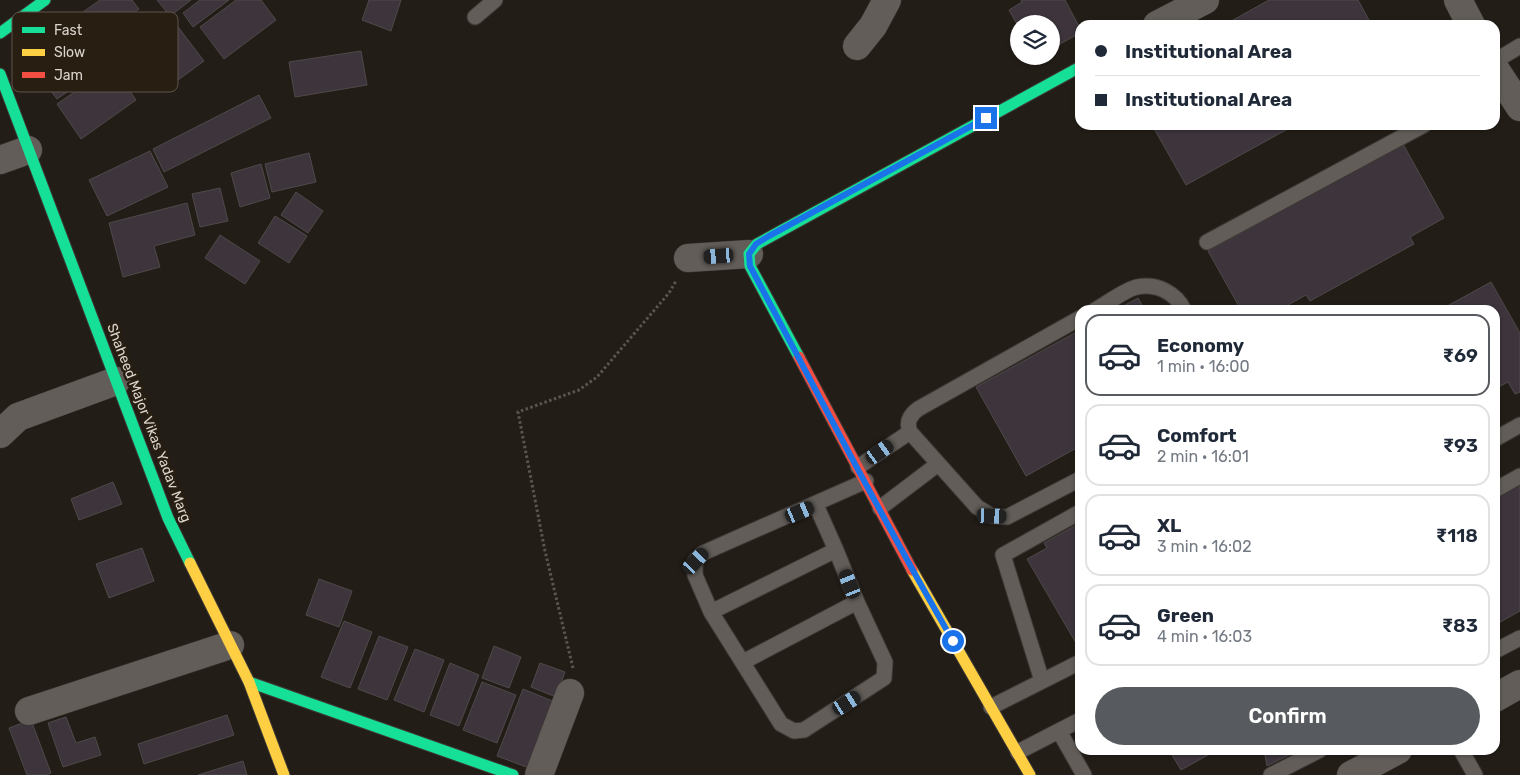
<!DOCTYPE html>
<meta charset="utf-8">
<style>
:root{--surface:#fff;--page:#f2f2f3;--text:#1f2937;--muted:#747a83;--line:#e0e1e3;--accent:#575a5e}
body{margin:0;font-family:Rubik,sans-serif;background:var(--page);color:var(--text);height:100vh;display:flex;flex-direction:column;font-size:19px;white-space:nowrap}
*{box-sizing:border-box;margin:0}
p{font-size:16px;color:var(--muted)}
.icon{flex:none;width:28px;height:28px;fill:none;stroke:currentColor;stroke-width:2;stroke-linecap:round;stroke-linejoin:round}
.map{position:relative;flex:1;overflow:hidden}
.drawer{position:absolute;left:1075px;top:305px;width:425px;height:450px;display:flex;flex-direction:column;background:var(--surface);border-radius:15px;box-shadow:0 1px 4px #0004}
.drawer>*{flex:none}
.banner{position:absolute;left:1075px;top:20px;width:425px;height:110px;border-radius:15px;box-shadow:0 1px 4px #0004;display:grid;align-content:center;height:110px;padding:0 20px;background:var(--surface)}
.tools{position:absolute;left:1010px;top:15px;display:grid;gap:10px}
.tools a{display:grid;place-items:center;width:50px;height:50px;border-radius:50%;background:var(--surface);box-shadow:0 1px 4px #0004;font-size:25px}
.end{position:absolute;width:22px;height:22px;margin:-11px;border:6px solid #1a73e8;background:#fff;box-shadow:0 0 0 2px #fff}
.from{border-radius:50%}
.car{position:absolute;width:15px;height:30px;margin:-15px -8px;border-radius:6px;box-shadow:0 0 4px 1px #0007;background:linear-gradient(#222 24%,#8ab4d8 0 40%,#222 0 76%,#8ab4d8 0 86%,#222 0)}
.banner b{display:flex;align-items:center;gap:18px;height:48px;font-size:19px}
.banner b+b{border-top:1px solid var(--line)}
.banner i{width:12px;height:12px;background:var(--text)}
ul{padding:9px 0 0;list-style:none}
li{display:flex;align-items:center;gap:15px;height:82px;margin:0 10px 8px;padding:0 10px;border:2px solid var(--line);border-radius:15px}
li div{flex:1}
li b{display:block;font-size:19px}
li em{font-style:normal;font-weight:600}
li.selected{border-color:var(--accent)}
li>.icon{width:45px;height:45px;stroke-width:1.5}
.button{display:flex;gap:10px;margin-top:auto;padding:10px 20px}
.button a{flex:1;height:58px;border-radius:30px;background:var(--accent);color:#fff;font-size:20px;font-weight:600;line-height:58px;text-align:center}
.map>svg:first-child{display:block}
.building{fill:#3d343c;stroke:#4e4a4a}
.lines{fill:none;stroke-linecap:round;stroke-linejoin:round}
.lane-casing{stroke:#3d3834;stroke-width:17}
.street-casing{stroke:#3d3834;stroke-width:29}
.fast-casing{stroke:#3d3834;stroke-width:13}
.slow-casing{stroke:#3d3834;stroke-width:13}
.jam-casing{stroke:#3d3834;stroke-width:13}
.path{stroke:#5a5652;stroke-width:3;stroke-dasharray:2.5 2.5;stroke-linecap:butt}
.lane{stroke:#625d58;stroke-width:15}
.street{stroke:#625d58;stroke-width:28}
.fast{stroke:#16e098;stroke-width:11}
.slow{stroke:#ffcf43;stroke-width:11}
.jam{stroke:#f24e42;stroke-width:11}
.route{stroke:#1a73e8;stroke-width:6}
.labels{text-anchor:middle;dominant-baseline:central;stroke-width:5;stroke-linejoin:round;paint-order:stroke}
.street-label{font-size:14px;fill:#dbd5cd;stroke:#281e12}
.key{fill:#281e12;stroke:#5e554a;stroke-width:1}
.key-label{font-size:14px;fill:#dbd5cd}
</style>
<div class="map">
<svg width="1520" height="775" viewBox="0 0 1520 775">
<rect width="100%" height="100%" fill="#231d17"/>
<path class="building" d="M100 0H132L139 9 46 76 28 51Z
M157 0H191L170 16Z
M200 0H229L193 27 183 13Z
M236 0H261L276 20 224 59 200 27Z
M369 0H401L391 31 362 20Z
M1021 0H1065L1080 28V33L1051 49V24H1019V28L1009 10 1022 2Z
M1269 0H1358L1369 20 1361 25H1224Z
M172 19 204 61 163 91 132 50Z
M97 43 110 62 57 99 43 81Z
M361 51 367 85 295 97 289 62Z
M113 66 136 100 81 139 57 104Z
M259 95 271 118 164 172 153 149Z
M1152 125H1295L1186 185Z
M1403 144 1444 218 1410 237 1414 244 1310 301 1306 295 1279 310H1241L1208 251Z
M150 151 168 187 107 216 89 180Z
M309 153 316 182 272 192 265 164Z
M261 164 270 198 240 207 231 173Z
M220 188 228 221 200 227 192 194Z
M296 192 323 211 308 233 281 215Z
M187 203 195 235 154 246 160 267 123 277 109 223Z
M275 216 307 236 289 263 258 243Z
M220 235 260 261 245 284 205 258Z
M1491 282 1520 333V392L1515 394 1508 382 1495 389V310H1440Z
M1138 298 1145 310H1116Z
M1080 330V446L1026 476 976 387Z
M113 482 122 504 79 520 71 499Z
M1520 482V611L1495 625V498Z
M1080 523V641L1076 643 1027 559 1047 548 1044 543Z
M142 548 154 581 109 598 96 564Z
M319 579 352 591 339 627 306 615Z
M344 621 372 632 350 688 321 677Z
M379 636 408 647 387 700 358 689Z
M494 646 521 657 509 688 482 678Z
M415 649 444 660 424 712 394 700Z
M450 663 479 675 459 726 430 715Z
M540 663 565 672 556 697 531 687Z
M482 682 516 695 497 743 463 730Z
M523 689 555 702 529 768 497 756Z
M227 715 234 735 144 764 138 744Z
M66 717 76 743 95 737 101 755 63 767 48 723Z
M31 720 51 773 46 775H27L9 728Z
M1169 750H1217L1181 770Z
M1264 750H1299L1267 766Z
M243 761 247 775H198Z"/>
<g class="lines">
<defs>
<path id="lane" d="M475 17 495 0
M1495 61 1520 46
M1207 242 1424 125
M1095 310C1106 304 1126 289 1137 287 1157 283 1176 293 1184 310
M1080 318 918 409C910 415 906 422 910 432L977 507 992 516 1007 517 1080 479
M1495 439 1520 425
M858 467 910 432
M1495 490 1520 476
M880 508 938 464
M857 602 885 662 884 678 804 730 794 731 781 724 711 612 695 575V561L703 553 866 481
M711 612 836 550 816 505
M1495 651 1520 638
M743 662 857 602 836 550
M1042 681 1003 555 1080 512
M991 707 1080 662
M1059 731 1084 775
M1461 750 1475 775
M1018 752 1080 720
M1271 775 1320 750"/>
<path id="street" d="M1458 0 1471 25
M1157 25 1205 0
M857 46 873 26 887 0
M1495 69 1520 107
M0 160 28 150
M688 258 749 254
M0 434 18 417 116 381
M1495 698 1520 684
M29 711 230 645
M539 775 570 693
M1351 775 1398 750"/>
<path id="fast" d="M0 33 45 0
M0 74 168 518 190 563
M799 357 750 266 749 254 757 244 1080 67
M249 682 513 775"/>
<path id="slow" d="M190 563 249 682 284 775
M912 570 1030 775"/>
<path id="jam" d="M799 357 912 570"/>
</defs>
<use href="#lane" class="lane-casing"/>
<use href="#street" class="street-casing"/>
<use href="#fast" class="fast-casing"/>
<use href="#slow" class="slow-casing"/>
<use href="#jam" class="jam-casing"/>
<path class="path" d="M573 668 545 551 518 412 579 390 597 377 669 293 676 281"/>
<use href="#lane" class="lane"/>
<use href="#street" class="street"/>
<use href="#fast" class="fast"/>
<use href="#slow" class="slow"/>
<use href="#jam" class="jam"/>
</g>
<g class="lines">
<path class="route" d="M953 641C882 518 817 392 750 266L749 254 756 244 769 236 986 118"/>
</g>
<g class="labels">
<g class="street-label">
<text transform="translate(149 423) rotate(69)">Shaheed Major Vikas Yadav Marg</text>
</g>
</g>
<rect x="12" y="12" width="166" height="80" rx="8" class="key"/>
<rect x="22" y="27" width="23" height="6" fill="#16e098"/>
<rect x="22" y="49" width="23" height="7" fill="#ffcf43"/>
<rect x="22" y="72" width="23" height="6" fill="#f24e42"/>
<g class="key-label">
<text x="54" y="35">Fast</text>
<text x="54" y="57">Slow</text>
<text x="54" y="80">Jam</text>
</g>
</svg>
<div class="tools">
<a><svg class="icon" aria-label="layers" viewBox="0 0 24 24"><path d="M12 4l9 5-9 5-9-5zM3 14l9 5 9-5"/></svg></a>
</div>
<i class="end from" style="left:953px;top:641px"></i>
<i class="end" style="left:986px;top:118px"></i>
<i class="car" style="left:719px;top:256px;rotate:266deg"></i>
<i class="car" style="left:880px;top:452px;rotate:55deg"></i>
<i class="car" style="left:800px;top:512px;rotate:67deg"></i>
<i class="car" style="left:992px;top:516px;rotate:92deg"></i>
<i class="car" style="left:696px;top:561px;rotate:43deg"></i>
<i class="car" style="left:850px;top:584px;rotate:338deg"></i>
<i class="car" style="left:847px;top:703px;rotate:57deg"></i>
<div class="banner">
<b><i class="from"></i>Institutional Area</b>
<b><i></i>Institutional Area</b>
</div>
<section class="drawer">
<ul>
<li class="selected"><svg class="icon" aria-label="car" viewBox="0 0 24 24"><path d="M5 17H2v-5l4-1 3-4h7l3 4 3 1v5h-3M9 17h6M6 11h13"/><circle cx="7" cy="17" r="2"/><circle cx="17" cy="17" r="2"/></svg><div><b>Economy</b><p>1 min · 16:00</p></div><em>₹69</em></li>
<li><svg class="icon" aria-label="car" viewBox="0 0 24 24"><path d="M5 17H2v-5l4-1 3-4h7l3 4 3 1v5h-3M9 17h6M6 11h13"/><circle cx="7" cy="17" r="2"/><circle cx="17" cy="17" r="2"/></svg><div><b>Comfort</b><p>2 min · 16:01</p></div><em>₹93</em></li>
<li><svg class="icon" aria-label="car" viewBox="0 0 24 24"><path d="M5 17H2v-5l4-1 3-4h7l3 4 3 1v5h-3M9 17h6M6 11h13"/><circle cx="7" cy="17" r="2"/><circle cx="17" cy="17" r="2"/></svg><div><b>XL</b><p>3 min · 16:02</p></div><em>₹118</em></li>
<li><svg class="icon" aria-label="car" viewBox="0 0 24 24"><path d="M5 17H2v-5l4-1 3-4h7l3 4 3 1v5h-3M9 17h6M6 11h13"/><circle cx="7" cy="17" r="2"/><circle cx="17" cy="17" r="2"/></svg><div><b>Green</b><p>4 min · 16:03</p></div><em>₹83</em></li>
</ul>
<div class="button"><a>Confirm</a></div>
</section>
</div>
